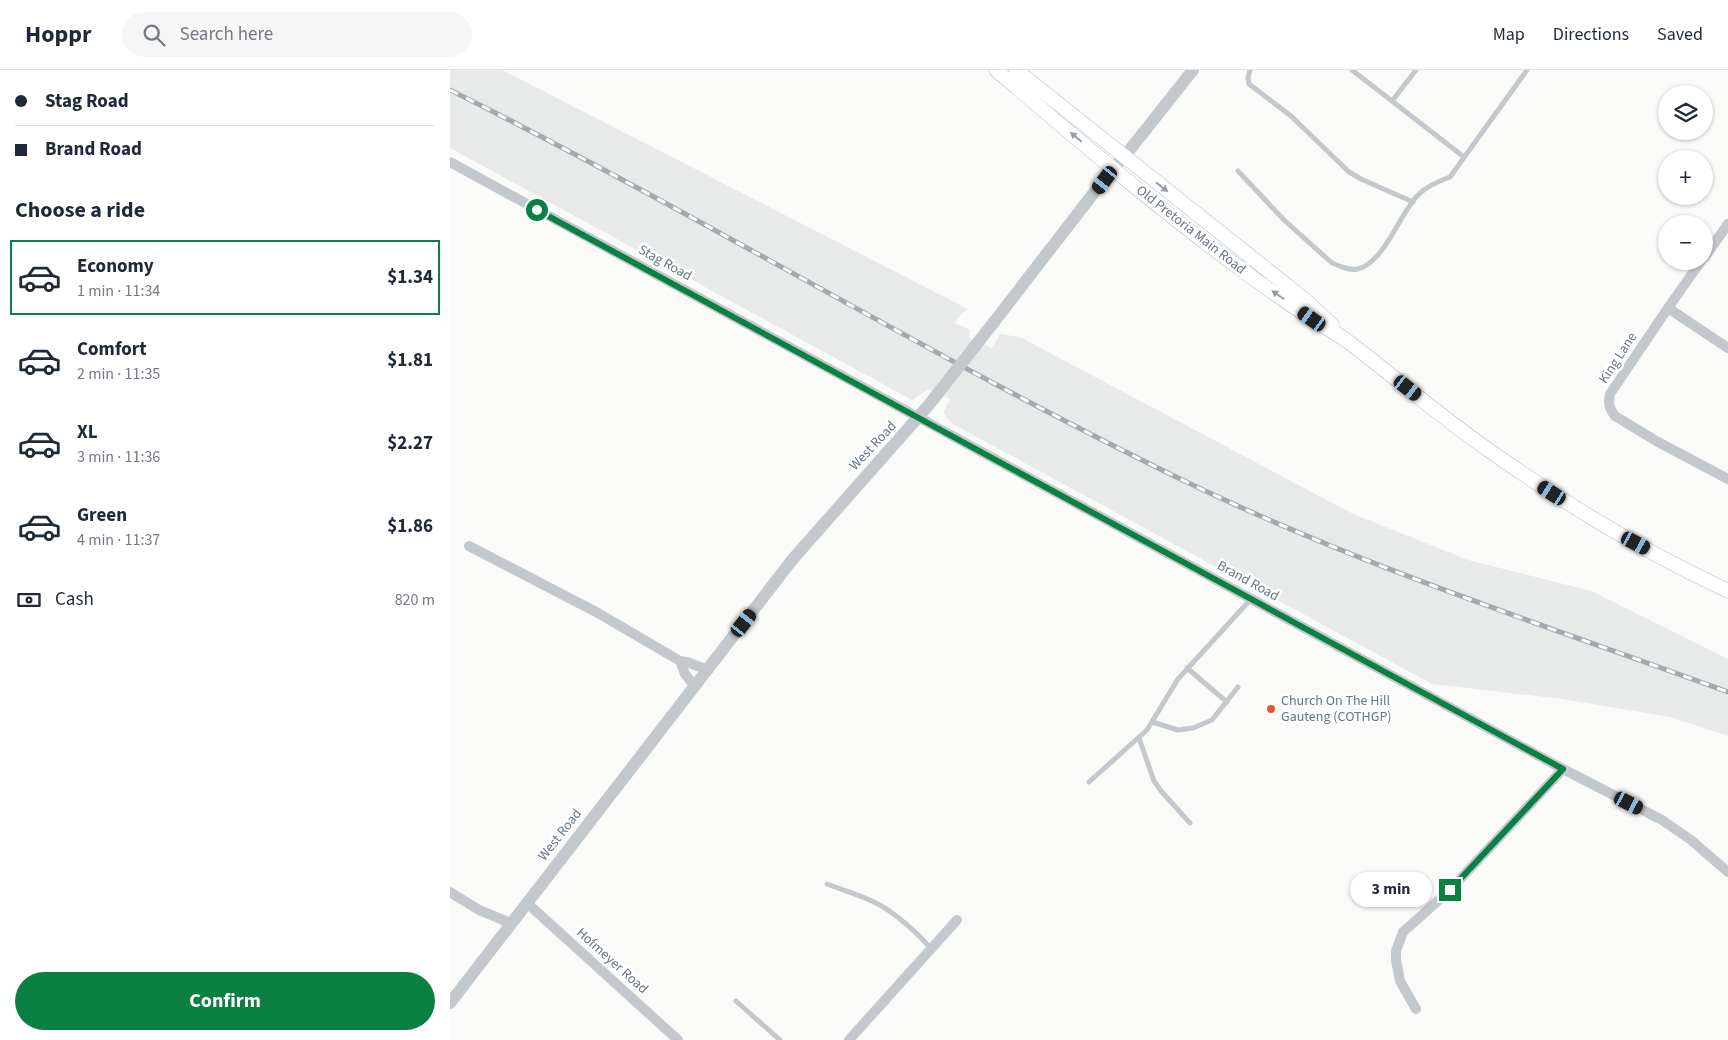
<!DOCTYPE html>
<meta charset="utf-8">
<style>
:root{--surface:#fff;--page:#f6f6f7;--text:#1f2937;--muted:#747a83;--line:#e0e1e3;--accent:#0b8043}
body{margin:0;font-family:"Source Sans 3",sans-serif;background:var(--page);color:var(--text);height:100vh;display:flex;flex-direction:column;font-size:19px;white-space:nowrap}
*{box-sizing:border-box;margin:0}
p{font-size:16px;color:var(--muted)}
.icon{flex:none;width:28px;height:28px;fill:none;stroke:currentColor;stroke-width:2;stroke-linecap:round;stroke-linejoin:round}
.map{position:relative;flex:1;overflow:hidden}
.panel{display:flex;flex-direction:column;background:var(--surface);width:450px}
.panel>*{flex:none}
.banner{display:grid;align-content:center;height:110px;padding:0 15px;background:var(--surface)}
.controls{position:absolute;left:1208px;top:15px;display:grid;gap:10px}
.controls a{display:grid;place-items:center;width:55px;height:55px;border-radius:50%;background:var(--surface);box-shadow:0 1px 4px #0004;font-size:25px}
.end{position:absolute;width:22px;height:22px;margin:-11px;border:6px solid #0b8043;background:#fff;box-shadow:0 0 0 2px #fff}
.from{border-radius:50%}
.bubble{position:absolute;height:35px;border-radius:18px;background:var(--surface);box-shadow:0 1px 4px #0004;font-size:16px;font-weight:700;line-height:35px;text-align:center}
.car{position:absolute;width:15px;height:30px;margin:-15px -8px;border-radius:6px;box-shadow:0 0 4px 1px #0007;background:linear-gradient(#222 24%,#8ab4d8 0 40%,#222 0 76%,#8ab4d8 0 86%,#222 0)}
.banner b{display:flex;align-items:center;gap:18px;height:48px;font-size:19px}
.banner b+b{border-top:1px solid var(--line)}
.banner i{width:12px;height:12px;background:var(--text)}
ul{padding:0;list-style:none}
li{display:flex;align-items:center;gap:15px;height:75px;margin:0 10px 8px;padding:0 5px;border:2px solid transparent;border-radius:0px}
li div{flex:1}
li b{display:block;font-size:19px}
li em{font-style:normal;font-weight:700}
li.on{border-color:var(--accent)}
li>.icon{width:45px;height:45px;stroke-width:1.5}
h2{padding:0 15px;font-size:22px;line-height:60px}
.pay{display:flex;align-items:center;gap:12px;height:55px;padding:0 15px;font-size:19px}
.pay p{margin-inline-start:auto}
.cta{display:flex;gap:10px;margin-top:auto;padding:10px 15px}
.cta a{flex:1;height:58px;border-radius:30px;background:var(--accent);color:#fff;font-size:20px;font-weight:700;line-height:58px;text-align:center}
header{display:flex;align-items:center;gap:30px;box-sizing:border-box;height:70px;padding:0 25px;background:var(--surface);border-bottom:1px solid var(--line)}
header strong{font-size:24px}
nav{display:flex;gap:28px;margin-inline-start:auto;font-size:18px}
.search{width:350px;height:45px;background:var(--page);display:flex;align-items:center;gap:12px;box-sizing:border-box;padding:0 18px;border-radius:28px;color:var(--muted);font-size:19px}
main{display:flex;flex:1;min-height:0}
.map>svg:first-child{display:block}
.built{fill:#e8e9e9}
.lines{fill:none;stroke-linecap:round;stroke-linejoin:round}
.secondary-casing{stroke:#b3babf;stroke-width:15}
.service{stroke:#c3c8cc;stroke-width:5}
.minor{stroke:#c3c8cc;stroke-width:10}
.tertiary{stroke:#c3c8cc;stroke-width:12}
.secondary{stroke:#fff;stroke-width:14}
.rail-casing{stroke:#a2aab0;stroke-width:5}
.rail{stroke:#fff;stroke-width:3;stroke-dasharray:9;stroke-linecap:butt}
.tertiary-bridge{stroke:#c3c8cc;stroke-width:12}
.oneway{fill:#939fa8}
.route{stroke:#0b8043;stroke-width:6}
.poi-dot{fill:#e4572e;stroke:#fff;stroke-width:2}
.labels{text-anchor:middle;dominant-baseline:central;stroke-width:5;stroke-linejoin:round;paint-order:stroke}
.street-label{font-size:14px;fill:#657683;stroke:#fff}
.poi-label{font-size:14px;fill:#657683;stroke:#fff;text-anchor:start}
</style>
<header>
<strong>Hoppr</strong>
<div class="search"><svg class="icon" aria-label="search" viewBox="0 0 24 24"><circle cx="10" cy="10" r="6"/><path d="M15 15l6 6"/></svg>Search here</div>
<nav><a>Map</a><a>Directions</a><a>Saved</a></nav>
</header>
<main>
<section class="panel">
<div class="banner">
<b><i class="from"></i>Stag Road</b>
<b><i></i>Brand Road</b>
</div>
<h2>Choose a ride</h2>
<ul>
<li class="on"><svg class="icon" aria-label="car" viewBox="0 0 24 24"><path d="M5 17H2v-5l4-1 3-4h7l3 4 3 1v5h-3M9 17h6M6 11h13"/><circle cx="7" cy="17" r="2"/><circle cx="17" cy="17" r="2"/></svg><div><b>Economy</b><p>1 min · 11:34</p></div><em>$1.34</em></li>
<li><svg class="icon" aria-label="car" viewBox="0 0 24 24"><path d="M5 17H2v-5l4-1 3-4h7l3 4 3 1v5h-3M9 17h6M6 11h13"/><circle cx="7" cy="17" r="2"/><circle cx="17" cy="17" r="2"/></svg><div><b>Comfort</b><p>2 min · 11:35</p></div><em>$1.81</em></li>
<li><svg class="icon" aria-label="car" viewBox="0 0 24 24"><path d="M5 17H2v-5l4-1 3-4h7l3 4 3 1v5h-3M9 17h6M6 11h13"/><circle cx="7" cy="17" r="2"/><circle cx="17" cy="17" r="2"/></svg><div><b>XL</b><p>3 min · 11:36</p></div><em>$2.27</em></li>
<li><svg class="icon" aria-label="car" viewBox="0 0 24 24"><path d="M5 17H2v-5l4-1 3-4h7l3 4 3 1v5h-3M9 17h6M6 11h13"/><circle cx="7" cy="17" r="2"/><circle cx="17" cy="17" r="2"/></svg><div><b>Green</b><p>4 min · 11:37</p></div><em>$1.86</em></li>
</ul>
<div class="pay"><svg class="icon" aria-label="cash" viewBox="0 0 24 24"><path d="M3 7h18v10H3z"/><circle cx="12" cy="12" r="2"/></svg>Cash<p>820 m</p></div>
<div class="cta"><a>Confirm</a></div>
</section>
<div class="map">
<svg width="1278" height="970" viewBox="0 0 1278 970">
<rect width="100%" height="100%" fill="#fafaf8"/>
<path class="built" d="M0 0H52L518 239 512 243 505 253 520 260 519 268 542 278 550 264 570 267 903 444 1018 490 1141 521 1278 589V666L1220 647 1113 629 982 614 501 353 493 343 500 329 479 319 462 330 0 78Z"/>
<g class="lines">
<defs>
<path id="secondary" d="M546 0C626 68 706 137 792 200 815 217 838 233 862 249 875 257 888 264 900 273 947 309 992 348 1040 381 1115 434 1195 482 1278 521
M566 0 855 230 882 255"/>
</defs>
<use href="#secondary" class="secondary-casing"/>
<path class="service" d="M800 0 798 8 799 14 841 46 899 102 911 109 963 132
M902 0 1014 87
M942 31 966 0
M788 101 834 150 882 193C890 196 899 201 908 199 935 192 950 142 969 124 977 116 989 111 1000 107L1077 0
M737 598 777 632
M702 652 728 660 743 658 762 650 788 617
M689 668 704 711 711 721 740 753
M639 712 697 660 728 609 801 529
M377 814C393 820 409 825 424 832 443 841 468 863 481 879
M286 931 330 970"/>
<path class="minor" d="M0 92 1113 699 1212 750 1241 770 1278 802
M1254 188 1278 154
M1251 191 1218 238 1160 324C1158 333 1159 338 1165 346L1208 372 1278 409
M1218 238 1278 278
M19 476 148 543 230 591 237 592 258 600
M230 591 235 604 245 617
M0 822 29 840 61 853
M77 833 228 970
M966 939 950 911 946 890V881L953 862 1000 820 1113 699
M399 970 507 850"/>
<path class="tertiary" d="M544 252 663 98 674 87 743 0
M0 933 342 490 478 336"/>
<use href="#secondary" class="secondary"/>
<defs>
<path id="rail" d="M0 20C253 146 493 295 747 417 919 499 1100 557 1278 622"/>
</defs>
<use href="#rail" class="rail-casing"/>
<use href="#rail" class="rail"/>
<path class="tertiary-bridge" d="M478 336 544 252"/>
</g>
<defs><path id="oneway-solid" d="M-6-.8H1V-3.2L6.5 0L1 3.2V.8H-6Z" transform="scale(1.25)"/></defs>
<g class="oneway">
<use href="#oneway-solid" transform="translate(626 67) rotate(-140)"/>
<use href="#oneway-solid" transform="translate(712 117) rotate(38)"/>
<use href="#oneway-solid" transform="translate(828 225) rotate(-145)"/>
</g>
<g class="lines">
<path class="route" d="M87 140 1113 699 1000 820"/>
</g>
<circle class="poi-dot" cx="821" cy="639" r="5"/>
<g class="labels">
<g class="street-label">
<text transform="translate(741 160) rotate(38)">Old Pretoria Main Road</text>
<text transform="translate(215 193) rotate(29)">Stag Road</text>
<text transform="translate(1168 288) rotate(-57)">King Lane</text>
<text transform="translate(423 376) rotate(-47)">West Road</text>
<text transform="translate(798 511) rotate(29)">Brand Road</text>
<text transform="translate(110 765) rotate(-52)">West Road</text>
<text transform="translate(162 891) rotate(42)">Hofmeyer Road</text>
</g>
<g class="poi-label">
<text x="831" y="631">Church On The Hill<tspan x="831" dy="16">Gauteng (COTHGP)</tspan></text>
</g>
</g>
</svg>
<div class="controls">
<a><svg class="icon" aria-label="layers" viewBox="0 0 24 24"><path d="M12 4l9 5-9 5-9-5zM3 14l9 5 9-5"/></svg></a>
<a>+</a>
<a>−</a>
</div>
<i class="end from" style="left:87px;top:140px"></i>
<i class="end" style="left:1000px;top:820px"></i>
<div class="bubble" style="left:900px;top:802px;width:82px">3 min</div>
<i class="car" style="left:655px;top:110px;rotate:217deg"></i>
<i class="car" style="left:862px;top:249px;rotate:305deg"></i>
<i class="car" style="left:958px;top:318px;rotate:128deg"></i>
<i class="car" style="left:1102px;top:423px;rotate:303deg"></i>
<i class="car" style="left:1186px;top:473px;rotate:118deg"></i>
<i class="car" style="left:294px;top:553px;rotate:38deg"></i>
<i class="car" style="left:1179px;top:733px;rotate:117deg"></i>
</div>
</main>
